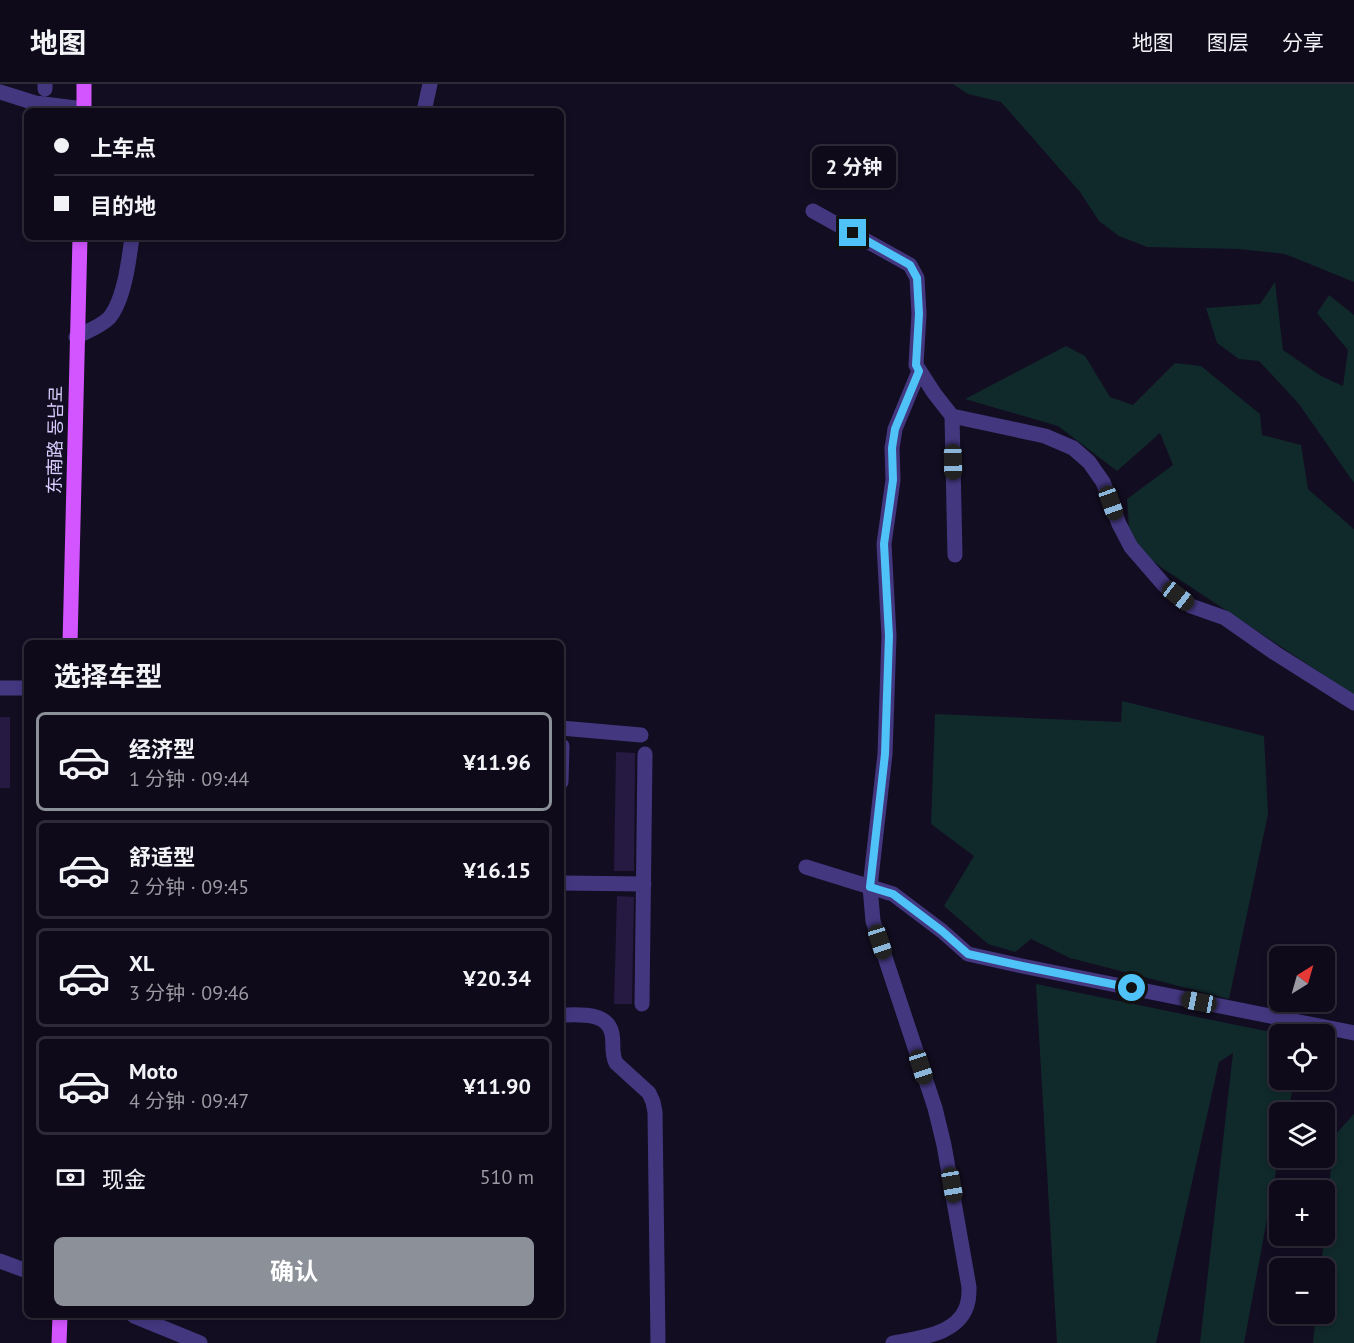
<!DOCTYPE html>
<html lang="zh">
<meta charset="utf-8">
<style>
:root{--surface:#0e0a19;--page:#171322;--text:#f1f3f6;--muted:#9b9aa2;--line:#2e2b38;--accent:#8c9099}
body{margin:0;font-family:"PT Sans","Noto Sans SC","Noto Sans KR",sans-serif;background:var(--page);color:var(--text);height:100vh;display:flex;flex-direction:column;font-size:22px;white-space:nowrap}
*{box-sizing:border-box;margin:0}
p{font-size:20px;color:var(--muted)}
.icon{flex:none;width:33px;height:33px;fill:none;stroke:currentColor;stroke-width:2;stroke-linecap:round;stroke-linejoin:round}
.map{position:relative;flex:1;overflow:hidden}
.panel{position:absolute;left:24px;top:556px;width:540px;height:678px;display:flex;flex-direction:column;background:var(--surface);border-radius:9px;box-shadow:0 3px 9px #0003,0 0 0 2px var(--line)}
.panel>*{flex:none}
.top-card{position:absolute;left:24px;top:24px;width:540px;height:132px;border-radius:9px;box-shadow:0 3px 9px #0003,0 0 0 2px var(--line);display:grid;align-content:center;height:132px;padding:0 30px;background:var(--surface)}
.needle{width:39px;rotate:37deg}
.buttons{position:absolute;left:1269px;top:862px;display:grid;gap:12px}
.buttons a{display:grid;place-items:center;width:66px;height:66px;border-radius:9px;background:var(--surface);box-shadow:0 3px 9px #0003,0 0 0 2px var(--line);font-size:30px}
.end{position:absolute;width:27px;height:27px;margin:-14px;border:8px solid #4fc3f7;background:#111;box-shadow:0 0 0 3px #111}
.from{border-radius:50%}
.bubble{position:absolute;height:42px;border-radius:9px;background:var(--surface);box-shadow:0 3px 9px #0003,0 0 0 2px var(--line);font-size:20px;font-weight:700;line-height:42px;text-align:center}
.car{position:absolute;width:18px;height:36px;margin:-18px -9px;border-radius:8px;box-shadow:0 0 4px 2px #0007;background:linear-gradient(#222 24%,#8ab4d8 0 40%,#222 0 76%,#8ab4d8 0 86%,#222 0)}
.top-card b{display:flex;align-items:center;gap:21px;height:57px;font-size:22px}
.top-card b+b{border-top:2px solid var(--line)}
.top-card i{width:15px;height:15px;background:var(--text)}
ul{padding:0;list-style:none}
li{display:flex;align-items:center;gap:18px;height:99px;margin:0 12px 9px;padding:0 18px;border:3px solid var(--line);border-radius:9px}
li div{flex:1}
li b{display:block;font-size:22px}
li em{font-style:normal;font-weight:700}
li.active{border-color:var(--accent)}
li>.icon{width:54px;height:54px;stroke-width:1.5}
h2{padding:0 30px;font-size:27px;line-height:72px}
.pay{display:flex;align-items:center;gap:15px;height:66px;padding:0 30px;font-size:22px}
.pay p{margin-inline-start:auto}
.cta{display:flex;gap:12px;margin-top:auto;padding:12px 30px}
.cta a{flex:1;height:69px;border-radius:9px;background:var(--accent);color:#fff;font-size:24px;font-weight:700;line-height:69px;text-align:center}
header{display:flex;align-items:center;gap:36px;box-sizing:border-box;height:84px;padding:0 30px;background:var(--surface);border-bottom:2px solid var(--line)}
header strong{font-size:28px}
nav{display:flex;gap:33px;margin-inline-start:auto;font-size:21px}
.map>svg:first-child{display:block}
.green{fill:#10292b}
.building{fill:#261942}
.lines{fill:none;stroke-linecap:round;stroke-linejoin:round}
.minor{stroke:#433880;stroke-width:15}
.major{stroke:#d255ff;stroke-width:15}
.route{stroke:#4fc3f7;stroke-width:8}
.labels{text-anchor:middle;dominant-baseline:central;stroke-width:5;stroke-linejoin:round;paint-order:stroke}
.street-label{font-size:18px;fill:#d9ceff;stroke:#130d21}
</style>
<header>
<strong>地图</strong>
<nav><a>地图</a><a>图层</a><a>分享</a></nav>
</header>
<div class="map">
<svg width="1354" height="1259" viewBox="0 0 1354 1259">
<rect width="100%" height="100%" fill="#130d21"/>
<path class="green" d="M953 0H1354V198L1285 170 1239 165 1147 163 1119 152 1099 137 1080 108 1001 18 968 10Z
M1275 198 1283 266 1321 292 1343 302 1348 266 1317 229 1329 211 1354 231V399L1299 320 1259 277 1239 275 1217 259 1206 224 1260 220Z
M1066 262 1085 272 1110 313 1133 321 1175 279 1201 282 1260 330 1262 351 1301 361 1308 405 1354 445V611L1162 484 1130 458 1127 415 1173 381 1160 349 1117 387 1058 342 965 315Z
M1122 617 1264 652 1268 730 1229 915 1070 874 1031 855 1015 868 988 860 944 822 974 772 931 740 935 630 1121 638Z
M1036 900 1285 951H1280V996H1294L1288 1029H1280L1279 1071 1244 1259H1200L1233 969 1219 978 1156 1259H1057Z
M1354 1030V1259H1313L1316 1230H1324V1185H1321L1334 1052Z"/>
<path class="building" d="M0 633H10V704H0Z
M616 668 635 669 634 787H614Z
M617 812 634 813 632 920H614Z"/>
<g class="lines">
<path class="minor" d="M45 5V0
M0 8 35 19 84 25
M424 27 430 0
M813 127 910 181 917 194 919 230 916 281 934 309 952 332
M76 253C87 247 100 243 109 234 124 217 129 176 132 153
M955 471 952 332 1045 352 1073 364 1089 378 1103 398 1119 440 1131 463 1164 501 1191 522 1225 534 1275 569 1354 619
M0 604H27
M561 644 641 651
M561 698 562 662
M806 783 893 810 942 847 968 870 1022 882 1354 949
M561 799 644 800
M642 920 645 670
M561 931C578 931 608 927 612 950 614 960 611 969 616 979L649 1009 653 1018 655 1028 658 1259
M0 1177 27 1187
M134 1232 200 1259
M893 1259C920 1254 962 1250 968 1217 969 1213 969 1207 969 1203L944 1061 935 1024 873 837 870 803 885 670 889 552 884 460 893 396 892 364 895 345 919 287"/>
<path class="major" d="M84 27V0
M70 560 80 153
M59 1259 60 1232"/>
</g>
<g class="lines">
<path class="route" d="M853 149 910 181 917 194 919 230 916 281 919 287 895 345 892 364 893 396 884 460 889 552 885 670 870 803 893 810 942 847 968 870 1022 882 1132 904"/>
</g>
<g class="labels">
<g class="street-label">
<text transform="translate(55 356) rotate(-89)">东南路 동남로</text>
</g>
</g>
</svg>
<div class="buttons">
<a><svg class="needle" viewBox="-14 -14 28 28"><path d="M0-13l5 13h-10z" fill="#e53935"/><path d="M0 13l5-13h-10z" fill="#9b9aa2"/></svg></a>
<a><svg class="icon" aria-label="locate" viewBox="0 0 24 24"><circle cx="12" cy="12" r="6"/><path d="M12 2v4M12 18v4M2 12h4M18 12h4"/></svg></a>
<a><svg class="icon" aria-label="layers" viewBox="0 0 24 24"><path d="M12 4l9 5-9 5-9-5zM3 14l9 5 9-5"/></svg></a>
<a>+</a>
<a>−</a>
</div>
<i class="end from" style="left:1132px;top:904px"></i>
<i class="end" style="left:853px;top:149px"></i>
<div class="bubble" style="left:812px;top:62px;width:84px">2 分钟</div>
<i class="car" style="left:953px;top:378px;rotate:179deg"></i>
<i class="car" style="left:1111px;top:419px;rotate:160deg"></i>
<i class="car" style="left:1178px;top:512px;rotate:128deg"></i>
<i class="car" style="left:880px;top:858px;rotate:162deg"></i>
<i class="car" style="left:1199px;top:918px;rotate:281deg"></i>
<i class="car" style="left:921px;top:983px;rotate:162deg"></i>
<i class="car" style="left:952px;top:1101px;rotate:170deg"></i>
<div class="top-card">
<b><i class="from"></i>上车点</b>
<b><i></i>目的地</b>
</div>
<section class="panel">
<h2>选择车型</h2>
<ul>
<li class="active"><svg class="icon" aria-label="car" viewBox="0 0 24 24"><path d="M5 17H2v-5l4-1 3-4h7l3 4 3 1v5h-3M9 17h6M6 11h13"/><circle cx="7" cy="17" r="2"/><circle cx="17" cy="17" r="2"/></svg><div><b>经济型</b><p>1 分钟 · 09:44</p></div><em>¥11.96</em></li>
<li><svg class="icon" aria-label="car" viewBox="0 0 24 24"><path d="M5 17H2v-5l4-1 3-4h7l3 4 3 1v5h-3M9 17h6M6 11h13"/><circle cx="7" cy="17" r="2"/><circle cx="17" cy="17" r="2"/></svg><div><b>舒适型</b><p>2 分钟 · 09:45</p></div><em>¥16.15</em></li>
<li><svg class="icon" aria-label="car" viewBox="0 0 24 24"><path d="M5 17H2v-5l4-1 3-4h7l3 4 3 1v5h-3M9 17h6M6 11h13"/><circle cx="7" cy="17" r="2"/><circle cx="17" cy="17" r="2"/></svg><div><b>XL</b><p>3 分钟 · 09:46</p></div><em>¥20.34</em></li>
<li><svg class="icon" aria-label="car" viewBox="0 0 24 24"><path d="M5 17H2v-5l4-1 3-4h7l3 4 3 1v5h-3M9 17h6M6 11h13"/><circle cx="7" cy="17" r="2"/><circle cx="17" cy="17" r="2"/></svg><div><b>Moto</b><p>4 分钟 · 09:47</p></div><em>¥11.90</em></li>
</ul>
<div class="pay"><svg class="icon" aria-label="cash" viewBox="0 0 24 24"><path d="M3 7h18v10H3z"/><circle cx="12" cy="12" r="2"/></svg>现金<p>510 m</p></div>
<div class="cta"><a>确认</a></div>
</section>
</div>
